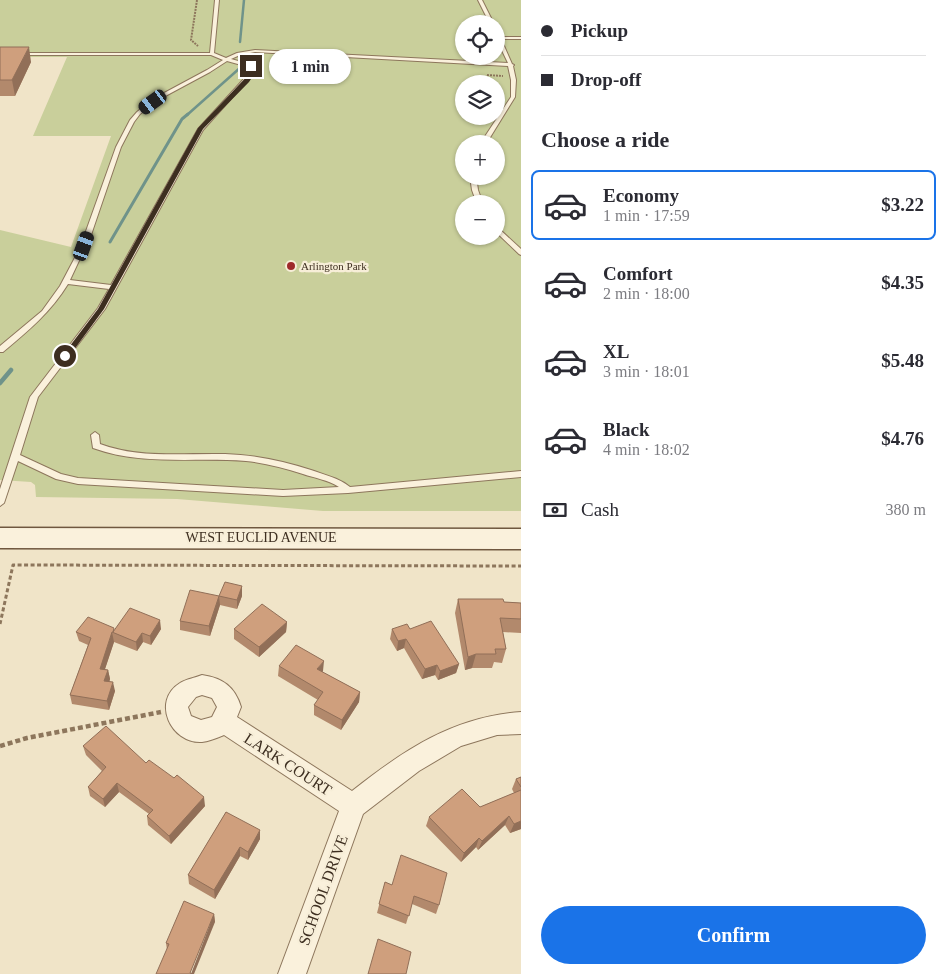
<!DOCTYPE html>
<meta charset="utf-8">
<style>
:root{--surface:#fff;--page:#f2f2f3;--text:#2b2b33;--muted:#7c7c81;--line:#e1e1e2;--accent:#1a73e8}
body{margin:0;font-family:Georgia,serif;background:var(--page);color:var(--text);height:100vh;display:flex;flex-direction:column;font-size:19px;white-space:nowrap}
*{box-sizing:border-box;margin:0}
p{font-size:16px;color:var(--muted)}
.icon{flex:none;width:28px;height:28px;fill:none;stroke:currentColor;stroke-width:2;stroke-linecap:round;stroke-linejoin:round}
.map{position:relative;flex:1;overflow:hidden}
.side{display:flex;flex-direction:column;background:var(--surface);width:425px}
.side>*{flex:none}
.banner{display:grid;align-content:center;height:110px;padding:0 20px;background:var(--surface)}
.controls{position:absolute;left:455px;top:15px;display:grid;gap:10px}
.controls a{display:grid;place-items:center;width:50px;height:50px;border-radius:50%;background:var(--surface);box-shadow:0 1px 4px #0004;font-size:25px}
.end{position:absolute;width:22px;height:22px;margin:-11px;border:6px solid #3d2e20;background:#fff;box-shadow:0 0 0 2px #fff}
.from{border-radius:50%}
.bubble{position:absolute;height:35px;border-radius:18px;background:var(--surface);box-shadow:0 1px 4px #0004;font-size:16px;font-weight:700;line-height:35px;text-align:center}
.car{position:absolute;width:15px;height:30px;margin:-15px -8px;border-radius:6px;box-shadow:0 0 4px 1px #0007;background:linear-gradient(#222 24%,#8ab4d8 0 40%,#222 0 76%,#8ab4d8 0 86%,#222 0)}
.banner b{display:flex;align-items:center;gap:18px;height:48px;font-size:19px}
.banner b+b{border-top:1px solid var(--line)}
.banner i{width:12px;height:12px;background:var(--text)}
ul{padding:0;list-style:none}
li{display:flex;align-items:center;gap:15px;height:70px;margin:0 10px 8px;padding:0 10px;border:2px solid transparent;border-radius:8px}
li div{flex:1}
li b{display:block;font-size:19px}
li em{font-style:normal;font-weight:700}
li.selected{border-color:var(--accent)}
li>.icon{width:45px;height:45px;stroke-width:1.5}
h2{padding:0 20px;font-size:22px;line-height:60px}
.pay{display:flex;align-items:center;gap:12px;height:55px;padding:0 20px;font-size:19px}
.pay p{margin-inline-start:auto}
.cta{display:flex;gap:10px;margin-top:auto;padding:10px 20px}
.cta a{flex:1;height:58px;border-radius:30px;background:var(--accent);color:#fff;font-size:20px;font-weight:700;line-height:58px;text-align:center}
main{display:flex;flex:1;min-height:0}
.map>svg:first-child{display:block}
.green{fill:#c9cf9b;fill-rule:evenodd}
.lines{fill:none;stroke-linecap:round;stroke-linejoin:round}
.stream-far2{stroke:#6f938a;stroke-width:2.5}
.stream-far1{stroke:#6f938a;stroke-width:3}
.stream{stroke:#6f938a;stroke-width:4.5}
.service-casing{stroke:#8d765c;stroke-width:2}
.minor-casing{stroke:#8d765c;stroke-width:2}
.secondary-casing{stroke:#6f573f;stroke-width:3}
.path-far2{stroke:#8d765c;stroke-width:2;stroke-dasharray:2 1;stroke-linecap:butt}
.path-far1{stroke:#8d765c;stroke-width:3;stroke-dasharray:4 2.5;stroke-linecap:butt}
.path{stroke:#8d765c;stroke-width:4.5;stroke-dasharray:5 3;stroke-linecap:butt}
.service{fill:#faf1dc;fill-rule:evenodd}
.minor{fill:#faf1dc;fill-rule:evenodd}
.secondary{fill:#faf1dc;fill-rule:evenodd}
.wall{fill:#b2896c}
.shaded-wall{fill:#916f58}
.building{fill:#cf9f7d;stroke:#916f58}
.route{fill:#3d2e20}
.poi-dot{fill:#9e2a2b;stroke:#f7eed8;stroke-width:2}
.labels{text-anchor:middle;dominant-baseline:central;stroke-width:4.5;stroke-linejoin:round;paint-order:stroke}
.far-poi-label{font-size:11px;fill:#3d2e20;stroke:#f7eed8;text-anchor:start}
.street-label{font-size:14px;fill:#3d2e20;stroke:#f7eed8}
.near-street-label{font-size:16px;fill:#3d2e20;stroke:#f7eed8}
</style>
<main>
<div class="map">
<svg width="521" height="974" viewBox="0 0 521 974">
<rect width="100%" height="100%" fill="#f0e4c8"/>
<path class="green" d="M0 0H521V511H323L177 499 36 497 35 485 31 482 0 480V230L71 247 111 136H33L67 57H0ZM464 24H496V56H464ZM464 84H496V116H464ZM464 144H496V176H464ZM464 204H496V236H464Z"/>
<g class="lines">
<path class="stream-far2" d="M240 42 244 0
M187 115 241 67"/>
<path class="stream-far1" d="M110 242 182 119 188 114"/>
<path class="stream" d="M0 383 11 370"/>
<defs>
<path id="service" d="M215 0H219L214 53 226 58 237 53 255 50 508 63 496 38V32L500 37H521V39H501L512 64 514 65 513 66 516 80 515 97 486 144H480L511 97V80L508 66 255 52 240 55 231 59 249 64 257 70 203 130 105 309 38 397 20 455 61 474 78 478 283 490 339 487C328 480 315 478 303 474 284 468 265 463 246 461 195 457 142 466 93 448L91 435 95 432 99 435 100 444C140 459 184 453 225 454 255 455 283 461 311 470 325 475 339 478 350 487L521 471V477L348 493 283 496 78 484 56 479 18 461 4 503 0 506V489L30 397 98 308 109 289 68 284C51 312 28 331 3 352H0V346L42 311 60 286 80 248 116 147 130 120 137 112 153 99 207 70 223 60 211 55H0V53H210ZM227 61 245 66 252 70 198 129 111 285 70 280 91 235 121 147 134 122 140 114 156 101 210 72Z
M478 0H482L494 24H490Z
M470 176H476L478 190 483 204H477L472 190Z
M496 226 521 249V255L519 254 496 232Z"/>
<path id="minor" d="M202 675C223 678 235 687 241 707L237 717 352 791C404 750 453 717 521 712V734L497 735 461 746 419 771 363 814 306 974H278L339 811 224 735C217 738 209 741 202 742 171 744 151 701 180 683 186 679 195 678 202 675ZM202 695 212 698 217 707 212 717 201 720 191 716 188 707 196 697Z"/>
<path id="secondary" d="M0 528 521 529V549L0 548Z"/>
</defs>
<use href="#service" class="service-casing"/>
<use href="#minor" class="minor-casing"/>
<use href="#secondary" class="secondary-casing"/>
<path class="path-far2" d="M197 0 191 40 198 46
M487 75 503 76"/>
<path class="path-far1" d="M0 624 13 565 521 566"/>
<path class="path" d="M0 746 27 738 161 712"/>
<use href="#service" class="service"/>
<use href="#minor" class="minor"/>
<use href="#secondary" class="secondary"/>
</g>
<path class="wall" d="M0 47 31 62 15 96H0Z
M242 586V596L237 609 220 605 210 636 180 630V621L219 596Z
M458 599 504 602 521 603V633L503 632 506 649 502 663 494 662 492 668H472L465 670 455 613Z
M287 622 286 632 259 657 234 639V629Z
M161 629 151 645 143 642 137 651 114 642 105 669 108 670 110 679 109 682 115 691 109 710 72 704 70 695 88 645 79 641 76 632 114 630Z
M392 629H410L459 664 456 673 438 680 435 675 422 679 404 648 397 651 390 639Z
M279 666 323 671 322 672 360 692 359 702 341 730 314 715V705L318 700 278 676Z
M83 746 146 763 205 806 171 844 148 825 147 816 149 814 119 792 105 807 90 796 88 787 102 771 86 755Z
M521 777V829L510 833 505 825 478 850 476 847 461 862 426 826 429 817 480 807 514 793 512 789 516 779Z
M226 812 260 839 248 860 240 856 215 899 189 884 188 875Z
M385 882 439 905 436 914 412 904 406 924 377 913Z
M214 914 215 922 167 950 166 943Z"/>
<path class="shaded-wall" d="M29 47 31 62 15 96 12 80Z
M242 586V596L237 609V600Z
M219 596 220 605 210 636 209 626Z
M160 620 161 629 151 645 150 636Z
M287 622 286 632 259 657V647Z
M112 632 114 642 102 678 100 669Z
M142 633 143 642 137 651 136 642Z
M406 639 404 648 397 651 398 641Z
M476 654 472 668 465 670 468 657Z
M324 661 323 671 316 680 317 669Z
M459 664 456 673 438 680 440 671Z
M437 665 435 675 422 679 425 669Z
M108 670 110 679 107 690 104 681Z
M113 682 115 691 109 710 107 701Z
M360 692 359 702 341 730 342 720Z
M117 783 119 792 105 807 103 799Z
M204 797 205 806 171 844 169 836Z
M509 816 505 825 478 850 482 841Z
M521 821V829L510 833 514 824Z
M260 830V839L248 860V852Z
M479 838 476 847 461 862 464 853Z
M240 847V856L215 899 214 890Z
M214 914 215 922 194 974H191Z"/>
<path class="building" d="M0 47H29L12 80H0Z
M225 582 242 586 237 600 219 596 209 626 180 621 190 590 219 596Z
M458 599H503L504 602 521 603V619L500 618 506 649H495L496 654H476L468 657Z
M262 604 287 622 259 647 234 629Z
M130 608 160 620 150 636 142 633 136 642 112 632 100 669 108 670 104 681 113 682 107 701 70 695 91 638 76 632 88 617 114 628 113 632Z
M431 621 459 664 440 671 437 665 425 669 406 639 398 641 392 629 407 624 410 629Z
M296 645 324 661 317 669 360 692 342 720 314 705 323 692 279 666Z
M106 726 146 763 149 760 174 778 177 775 204 797 169 836 147 816 153 810 117 783 103 799 88 787 106 767 83 746Z
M521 777V787L516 779Z
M462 789 480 807 521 790V821L514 824 509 816 482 841 479 838 464 853 429 817Z
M226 812 260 830 248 852 240 847 214 890 188 875Z
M401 855 447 873 439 905 414 896 409 916 379 904 385 882 392 885Z
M184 901 214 914 190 973 193 974H156L169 944 166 943Z
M378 939 411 952 406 974H368Z"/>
<path class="route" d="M252 65 257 70 249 82 203 129 104 309 68 358H63V355L98 309 198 128 253 70 249 66Z"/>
<circle class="poi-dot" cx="291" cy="266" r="5"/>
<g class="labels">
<g class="far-poi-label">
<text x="301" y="266">Arlington Park</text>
</g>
<g class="street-label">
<text x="261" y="537">WEST EUCLID AVENUE</text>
</g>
<g class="near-street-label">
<text transform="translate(288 764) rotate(33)">LARK COURT</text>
<text transform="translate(323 890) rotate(-70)">SCHOOL DRIVE</text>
</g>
</g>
</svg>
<div class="controls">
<a><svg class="icon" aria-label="locate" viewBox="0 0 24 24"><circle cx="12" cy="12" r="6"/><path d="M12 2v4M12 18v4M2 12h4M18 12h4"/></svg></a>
<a><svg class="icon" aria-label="layers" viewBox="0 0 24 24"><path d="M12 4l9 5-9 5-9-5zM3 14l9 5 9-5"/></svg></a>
<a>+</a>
<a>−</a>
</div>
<i class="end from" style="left:65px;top:356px"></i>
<i class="end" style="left:251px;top:66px"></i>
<div class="bubble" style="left:269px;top:49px;width:82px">1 min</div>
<i class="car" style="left:153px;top:102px;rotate:234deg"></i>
<i class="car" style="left:84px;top:246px;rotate:20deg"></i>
</div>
<section class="side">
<div class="banner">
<b><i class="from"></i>Pickup</b>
<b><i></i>Drop-off</b>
</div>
<h2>Choose a ride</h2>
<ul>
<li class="selected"><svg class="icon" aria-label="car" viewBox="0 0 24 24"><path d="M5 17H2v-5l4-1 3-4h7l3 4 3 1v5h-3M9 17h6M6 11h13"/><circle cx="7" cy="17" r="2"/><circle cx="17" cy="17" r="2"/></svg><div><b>Economy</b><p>1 min · 17:59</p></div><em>$3.22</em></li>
<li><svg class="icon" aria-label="car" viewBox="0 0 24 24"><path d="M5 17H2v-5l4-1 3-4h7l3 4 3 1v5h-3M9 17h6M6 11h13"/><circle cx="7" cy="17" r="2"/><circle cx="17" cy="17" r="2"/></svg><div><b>Comfort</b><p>2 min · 18:00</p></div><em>$4.35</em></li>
<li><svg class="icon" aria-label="car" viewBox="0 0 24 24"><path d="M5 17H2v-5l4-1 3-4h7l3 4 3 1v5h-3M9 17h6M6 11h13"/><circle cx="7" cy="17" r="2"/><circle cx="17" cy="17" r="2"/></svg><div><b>XL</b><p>3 min · 18:01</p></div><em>$5.48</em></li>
<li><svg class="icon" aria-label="car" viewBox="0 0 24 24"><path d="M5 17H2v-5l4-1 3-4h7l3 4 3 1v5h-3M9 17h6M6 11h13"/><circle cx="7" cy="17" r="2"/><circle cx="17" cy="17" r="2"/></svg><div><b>Black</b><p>4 min · 18:02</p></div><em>$4.76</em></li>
</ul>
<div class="pay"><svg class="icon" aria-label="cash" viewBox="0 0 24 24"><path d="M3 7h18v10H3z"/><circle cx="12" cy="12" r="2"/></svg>Cash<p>380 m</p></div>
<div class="cta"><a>Confirm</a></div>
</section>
</main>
